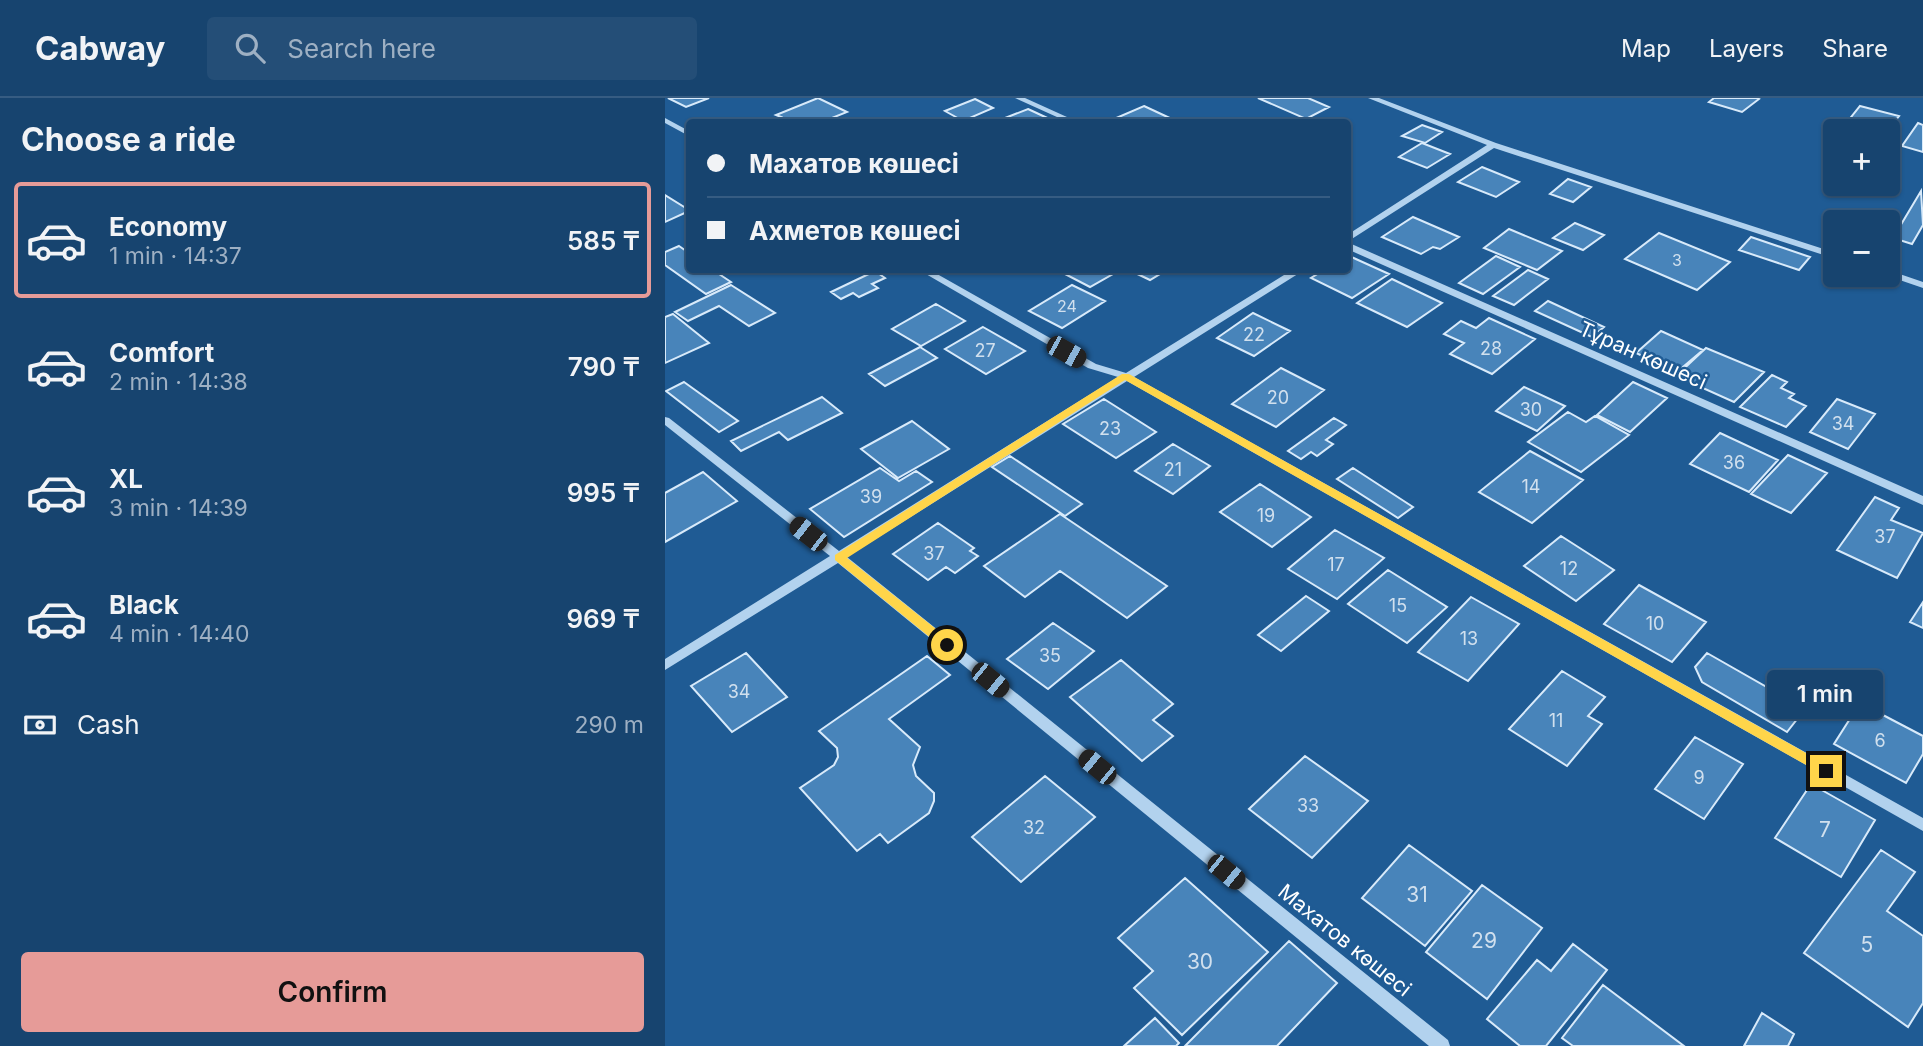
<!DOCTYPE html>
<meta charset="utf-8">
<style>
:root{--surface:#17446f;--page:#244e77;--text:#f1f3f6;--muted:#9eb0c3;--line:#365c82;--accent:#e69b98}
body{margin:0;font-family:Inter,sans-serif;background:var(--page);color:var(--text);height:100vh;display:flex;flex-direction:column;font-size:26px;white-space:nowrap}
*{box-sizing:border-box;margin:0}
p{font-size:23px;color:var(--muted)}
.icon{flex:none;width:38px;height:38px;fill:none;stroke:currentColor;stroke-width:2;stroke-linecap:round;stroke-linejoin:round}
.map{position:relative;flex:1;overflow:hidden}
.sheet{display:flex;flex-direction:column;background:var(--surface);width:665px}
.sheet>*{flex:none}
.guide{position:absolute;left:21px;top:21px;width:665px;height:154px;border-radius:7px;box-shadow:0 2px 5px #0004,0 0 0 2px var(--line);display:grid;align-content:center;height:154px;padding:0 21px;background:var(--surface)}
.tools{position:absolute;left:1158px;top:21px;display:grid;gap:14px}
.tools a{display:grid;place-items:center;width:77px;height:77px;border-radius:7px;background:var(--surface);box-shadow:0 2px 5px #0004,0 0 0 2px var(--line);font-size:35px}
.end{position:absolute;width:32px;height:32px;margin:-16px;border:9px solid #ffd54a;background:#111;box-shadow:0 0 0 4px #111}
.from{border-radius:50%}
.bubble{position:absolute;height:49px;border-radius:7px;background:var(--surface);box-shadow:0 2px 5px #0004,0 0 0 2px var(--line);font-size:23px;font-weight:600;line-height:49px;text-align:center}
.car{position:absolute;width:21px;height:42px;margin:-21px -10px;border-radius:9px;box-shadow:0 0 5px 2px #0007;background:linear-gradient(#222 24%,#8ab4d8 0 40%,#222 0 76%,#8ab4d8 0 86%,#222 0)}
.guide b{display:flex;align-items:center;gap:24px;height:66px;font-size:26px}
.guide b+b{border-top:2px solid var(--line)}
.guide i{width:18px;height:18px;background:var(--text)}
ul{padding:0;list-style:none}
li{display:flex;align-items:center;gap:21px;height:116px;margin:0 14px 10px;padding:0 7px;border:4px solid transparent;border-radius:7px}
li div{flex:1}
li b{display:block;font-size:26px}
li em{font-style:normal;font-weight:600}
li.selected{border-color:var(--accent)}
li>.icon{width:63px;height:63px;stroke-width:1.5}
h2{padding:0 21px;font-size:32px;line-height:84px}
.pay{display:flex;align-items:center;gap:18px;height:77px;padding:0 21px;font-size:26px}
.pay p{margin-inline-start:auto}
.action{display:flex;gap:14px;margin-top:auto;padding:14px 21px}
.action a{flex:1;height:80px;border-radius:7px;background:var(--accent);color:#111;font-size:28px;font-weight:600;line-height:80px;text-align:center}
header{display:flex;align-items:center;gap:42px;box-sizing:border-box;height:98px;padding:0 35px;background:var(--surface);border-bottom:2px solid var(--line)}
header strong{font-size:33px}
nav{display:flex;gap:38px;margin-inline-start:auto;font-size:24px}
.search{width:490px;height:63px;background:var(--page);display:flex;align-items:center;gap:18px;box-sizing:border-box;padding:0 24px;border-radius:7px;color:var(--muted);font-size:26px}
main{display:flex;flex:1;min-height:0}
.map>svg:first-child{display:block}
.building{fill:#4884ba;stroke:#d8eafa;stroke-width:2}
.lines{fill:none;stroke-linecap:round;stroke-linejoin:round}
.minor{fill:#b2d2ee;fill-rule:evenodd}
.route{fill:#ffd54a}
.labels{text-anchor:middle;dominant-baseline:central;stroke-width:5;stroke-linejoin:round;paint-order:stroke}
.far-number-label{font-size:16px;fill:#d1e0ee}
.number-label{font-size:18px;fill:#d1e0ee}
.street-label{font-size:21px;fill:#fff;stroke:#1f5b94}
.near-number-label{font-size:21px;fill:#d1e0ee}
</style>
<header>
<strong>Cabway</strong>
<div class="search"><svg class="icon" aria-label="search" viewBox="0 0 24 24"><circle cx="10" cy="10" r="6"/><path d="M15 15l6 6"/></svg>Search here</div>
<nav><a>Map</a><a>Layers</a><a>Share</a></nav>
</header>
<main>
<section class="sheet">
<h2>Choose a ride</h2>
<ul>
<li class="selected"><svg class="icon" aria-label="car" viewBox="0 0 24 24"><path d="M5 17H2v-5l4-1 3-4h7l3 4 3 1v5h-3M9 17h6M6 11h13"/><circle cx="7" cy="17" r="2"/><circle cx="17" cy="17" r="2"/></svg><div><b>Economy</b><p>1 min · 14:37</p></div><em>585 ₸</em></li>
<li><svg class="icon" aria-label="car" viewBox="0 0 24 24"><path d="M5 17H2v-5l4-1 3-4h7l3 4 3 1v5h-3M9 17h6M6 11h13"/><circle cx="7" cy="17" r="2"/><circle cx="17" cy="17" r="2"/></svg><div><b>Comfort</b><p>2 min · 14:38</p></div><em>790 ₸</em></li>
<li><svg class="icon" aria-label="car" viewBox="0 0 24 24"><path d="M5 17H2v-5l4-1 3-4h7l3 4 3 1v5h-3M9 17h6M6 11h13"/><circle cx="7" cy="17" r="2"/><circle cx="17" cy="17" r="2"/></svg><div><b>XL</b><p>3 min · 14:39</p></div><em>995 ₸</em></li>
<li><svg class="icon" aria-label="car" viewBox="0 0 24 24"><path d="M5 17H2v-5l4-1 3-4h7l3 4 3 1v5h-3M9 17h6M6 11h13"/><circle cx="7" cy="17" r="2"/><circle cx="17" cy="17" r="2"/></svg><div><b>Black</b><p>4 min · 14:40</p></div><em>969 ₸</em></li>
</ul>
<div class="pay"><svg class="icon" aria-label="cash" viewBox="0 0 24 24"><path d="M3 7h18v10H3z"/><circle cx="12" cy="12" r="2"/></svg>Cash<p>290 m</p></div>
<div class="action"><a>Confirm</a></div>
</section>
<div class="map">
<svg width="1258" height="948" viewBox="0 0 1258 948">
<rect width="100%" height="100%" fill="#1f5b94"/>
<path class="building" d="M3 0H44L21 9Z
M153 0 182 14 157 24 111 22 116 19 111 17Z
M593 0H643L664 9 641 21Z
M1049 0H1092L1094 1 1077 14 1044 4Z
M310 1 328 10 298 23 280 13Z
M479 8 509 22 442 24Z
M1195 8 1234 18 1222 33 1183 23Z
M363 11 391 24H330Z
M1253 25 1258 27V54L1237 48Z
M757 27 777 34 760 45 737 38Z
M757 45 785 56 762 70 734 59Z
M817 69 854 84 831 99 793 84Z
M903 81 926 89 908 104 885 96Z
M1256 93 1258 127 1247 146 1228 140Z
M0 97 24 112V113L0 124Z
M748 119 794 139 775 151 768 149 756 156 717 139Z
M910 125 939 137 918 152 888 140Z
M844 131 897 153 872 172 819 150Z
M994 135 1065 164 1032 192 960 161Z
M1086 139 1145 159 1134 172 1074 152Z
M14 148 24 155V172H48L66 184 41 196 0 167V154Z
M682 157 724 176 687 200 646 180 659 172H682Z
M831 158 855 169 818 196 794 185Z
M404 172H455L425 189 398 175Z
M464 172H497L500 173 485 182Z
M863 172 883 181 849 207 828 198Z
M210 173 220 180 207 186 213 190 194 199 188 195 176 201 166 194Z
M727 181 777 205 742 229 692 205Z
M66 187 110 215 84 228 54 208 23 223 10 214Z
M407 187 440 203 397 230 364 213Z
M883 203 939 229 927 239 870 213Z
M271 206 300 223 256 248 227 231Z
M588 215 625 233 589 258 552 240Z
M8 216 44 245 0 265V219Z
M824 220 870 241 827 276 785 256 799 245 779 236 796 223 811 230Z
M318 229 360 253 321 276 280 251Z
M996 233 1038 252 1012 274 971 255Z
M255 249 272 260 220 288 204 276Z
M1041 250 1099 274 1069 304 1011 278Z
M616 270 659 292 611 329 567 306Z
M1107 277 1122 284 1116 290 1129 296 1124 300 1141 308 1121 329 1075 309Z
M19 284 73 323 54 334 1 293Z
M968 284 1002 300 965 334 932 317Z
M859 289 900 308 872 333 831 313Z
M157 299 177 315 123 342 114 334 76 353 66 343Z
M439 301 491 334 451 360 398 326Z
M1172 301 1210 316 1183 351 1145 334Z
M903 314 921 324 930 318 964 337 916 374 863 344Z
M669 320 681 327 661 342 668 346 652 358 646 354 636 361 623 353Z
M247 323 284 351 233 380 196 351Z
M1055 335 1113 362 1084 394 1025 366Z
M508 346 545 368 508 396 470 373Z
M865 353 918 382 867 425 814 394Z
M1123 357 1162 375 1126 415 1086 396Z
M345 358 417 406 400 418 327 369Z
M215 370 234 383 251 373 267 384 179 439 145 411Z
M688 370 748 409 733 420 672 381Z
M38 374 72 403 0 444V395Z
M595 386 646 419 607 449 555 414Z
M1210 399 1234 410 1226 422 1258 435 1232 480 1172 452Z
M395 416 502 488 462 520 395 473 360 499 319 468Z
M273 425 309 450 305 453 313 458 290 475 281 469 263 482 228 456Z
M670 432 719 460 672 501 623 471Z
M896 438 949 472 911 503 859 468Z
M723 472 782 509 742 545 683 506Z
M974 487 1041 524 1007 564 939 526Z
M641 498 664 513 616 553 593 537Z
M806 499 854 526 803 583 753 554Z
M1258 504V530L1245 524Z
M388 525 429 553 383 591 342 561Z
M81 555 122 599 67 634 26 588Z
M1042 555 1140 611 1122 634 1037 584 1030 569Z
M262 558 285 577 224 621 255 649 248 667 251 678 269 695V703L264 715 223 745 215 736 192 753 135 690 169 667 173 659 172 650 154 633Z
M456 562 508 606 488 622 508 638 477 663 405 599Z
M897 573 940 599 923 618 937 626 902 668 844 631Z
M1195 605 1258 638V656L1241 685 1169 646Z
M1030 639 1078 666 1039 721 990 691Z
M640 658 703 703 647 760 584 711Z
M380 678 430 719 356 784 307 739Z
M1146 686 1210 722 1176 779 1110 740Z
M744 747 807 793 760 848 697 800Z
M1216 752 1250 774 1222 813 1258 838V905L1243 929 1139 855Z
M520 780 603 854 517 937 469 890 488 873 453 840Z
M817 787 877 830 822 901 761 854Z
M624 843 672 885 612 948H520Z
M908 846 942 872 881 948H855L822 921 872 862 886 873Z
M938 887 1019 948H908L897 940Z
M1097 915 1129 936 1123 948H1079Z
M490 920 514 945 511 948H459Z"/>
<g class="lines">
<path class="minor" d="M350 0H360L413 24H403Z
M703 0H714L831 45 1171 155V161L829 50 682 144V137L822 47Z
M0 20 24 33V38L0 25Z
M682 144 1258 398V407L682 151Z
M254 172H265L431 266 461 275 627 172H637L636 174 469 279 1258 720V733L462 283 182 459 783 942 785 948H764L173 465 0 572V561L165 458 0 327V319L4 320 174 453 453 279 423 270Z
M1223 172 1258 184V190L1220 177H1223Z"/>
</g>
<path class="route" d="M457 276H464L1166 669V676H1157L460 282 182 460 286 543V550H278L170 462V457Z"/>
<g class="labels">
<g class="far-number-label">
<text x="1012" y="162">3</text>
<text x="402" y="208">24</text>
</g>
<g class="number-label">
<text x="589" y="236">22</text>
<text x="826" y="250">28</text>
<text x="320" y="252">27</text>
<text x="613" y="299">20</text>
<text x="866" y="311">30</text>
<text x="1178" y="325">34</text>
<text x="445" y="330">23</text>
<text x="1069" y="364">36</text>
<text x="508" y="371">21</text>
<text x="866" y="388">14</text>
<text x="206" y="398">39</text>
<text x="601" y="417">19</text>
<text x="1220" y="438">37</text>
<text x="269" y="455">37</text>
<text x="671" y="466">17</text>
<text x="904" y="470">12</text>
<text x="733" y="507">15</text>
<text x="990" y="525">10</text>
<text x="804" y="540">13</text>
<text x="385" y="557">35</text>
<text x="74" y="593">34</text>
<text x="891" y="622">11</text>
<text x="1215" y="642">6</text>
<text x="1034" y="679">9</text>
<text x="643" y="707">33</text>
<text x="369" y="729">32</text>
</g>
<g class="street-label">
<text transform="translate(978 257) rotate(24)">Тұран көшесі</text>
<text transform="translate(680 842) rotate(39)">Махатов көшесі</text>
</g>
<g class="near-number-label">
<text x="1160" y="731">7</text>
<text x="752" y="796">31</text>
<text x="819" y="842">29</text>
<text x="1202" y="846">5</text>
<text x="535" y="863">30</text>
</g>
</g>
</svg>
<div class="tools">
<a>+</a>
<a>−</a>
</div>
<i class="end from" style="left:282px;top:547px"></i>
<i class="end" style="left:1161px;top:673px"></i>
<div class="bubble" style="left:1102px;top:572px;width:116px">1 min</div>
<i class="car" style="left:401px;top:254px;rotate:119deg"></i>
<i class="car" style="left:143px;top:436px;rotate:308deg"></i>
<i class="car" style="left:325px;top:582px;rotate:129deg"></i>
<i class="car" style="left:432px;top:669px;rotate:309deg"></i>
<i class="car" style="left:561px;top:774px;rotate:129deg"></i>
<div class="guide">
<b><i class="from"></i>Махатов көшесі</b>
<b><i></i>Ахметов көшесі</b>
</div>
</div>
</main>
